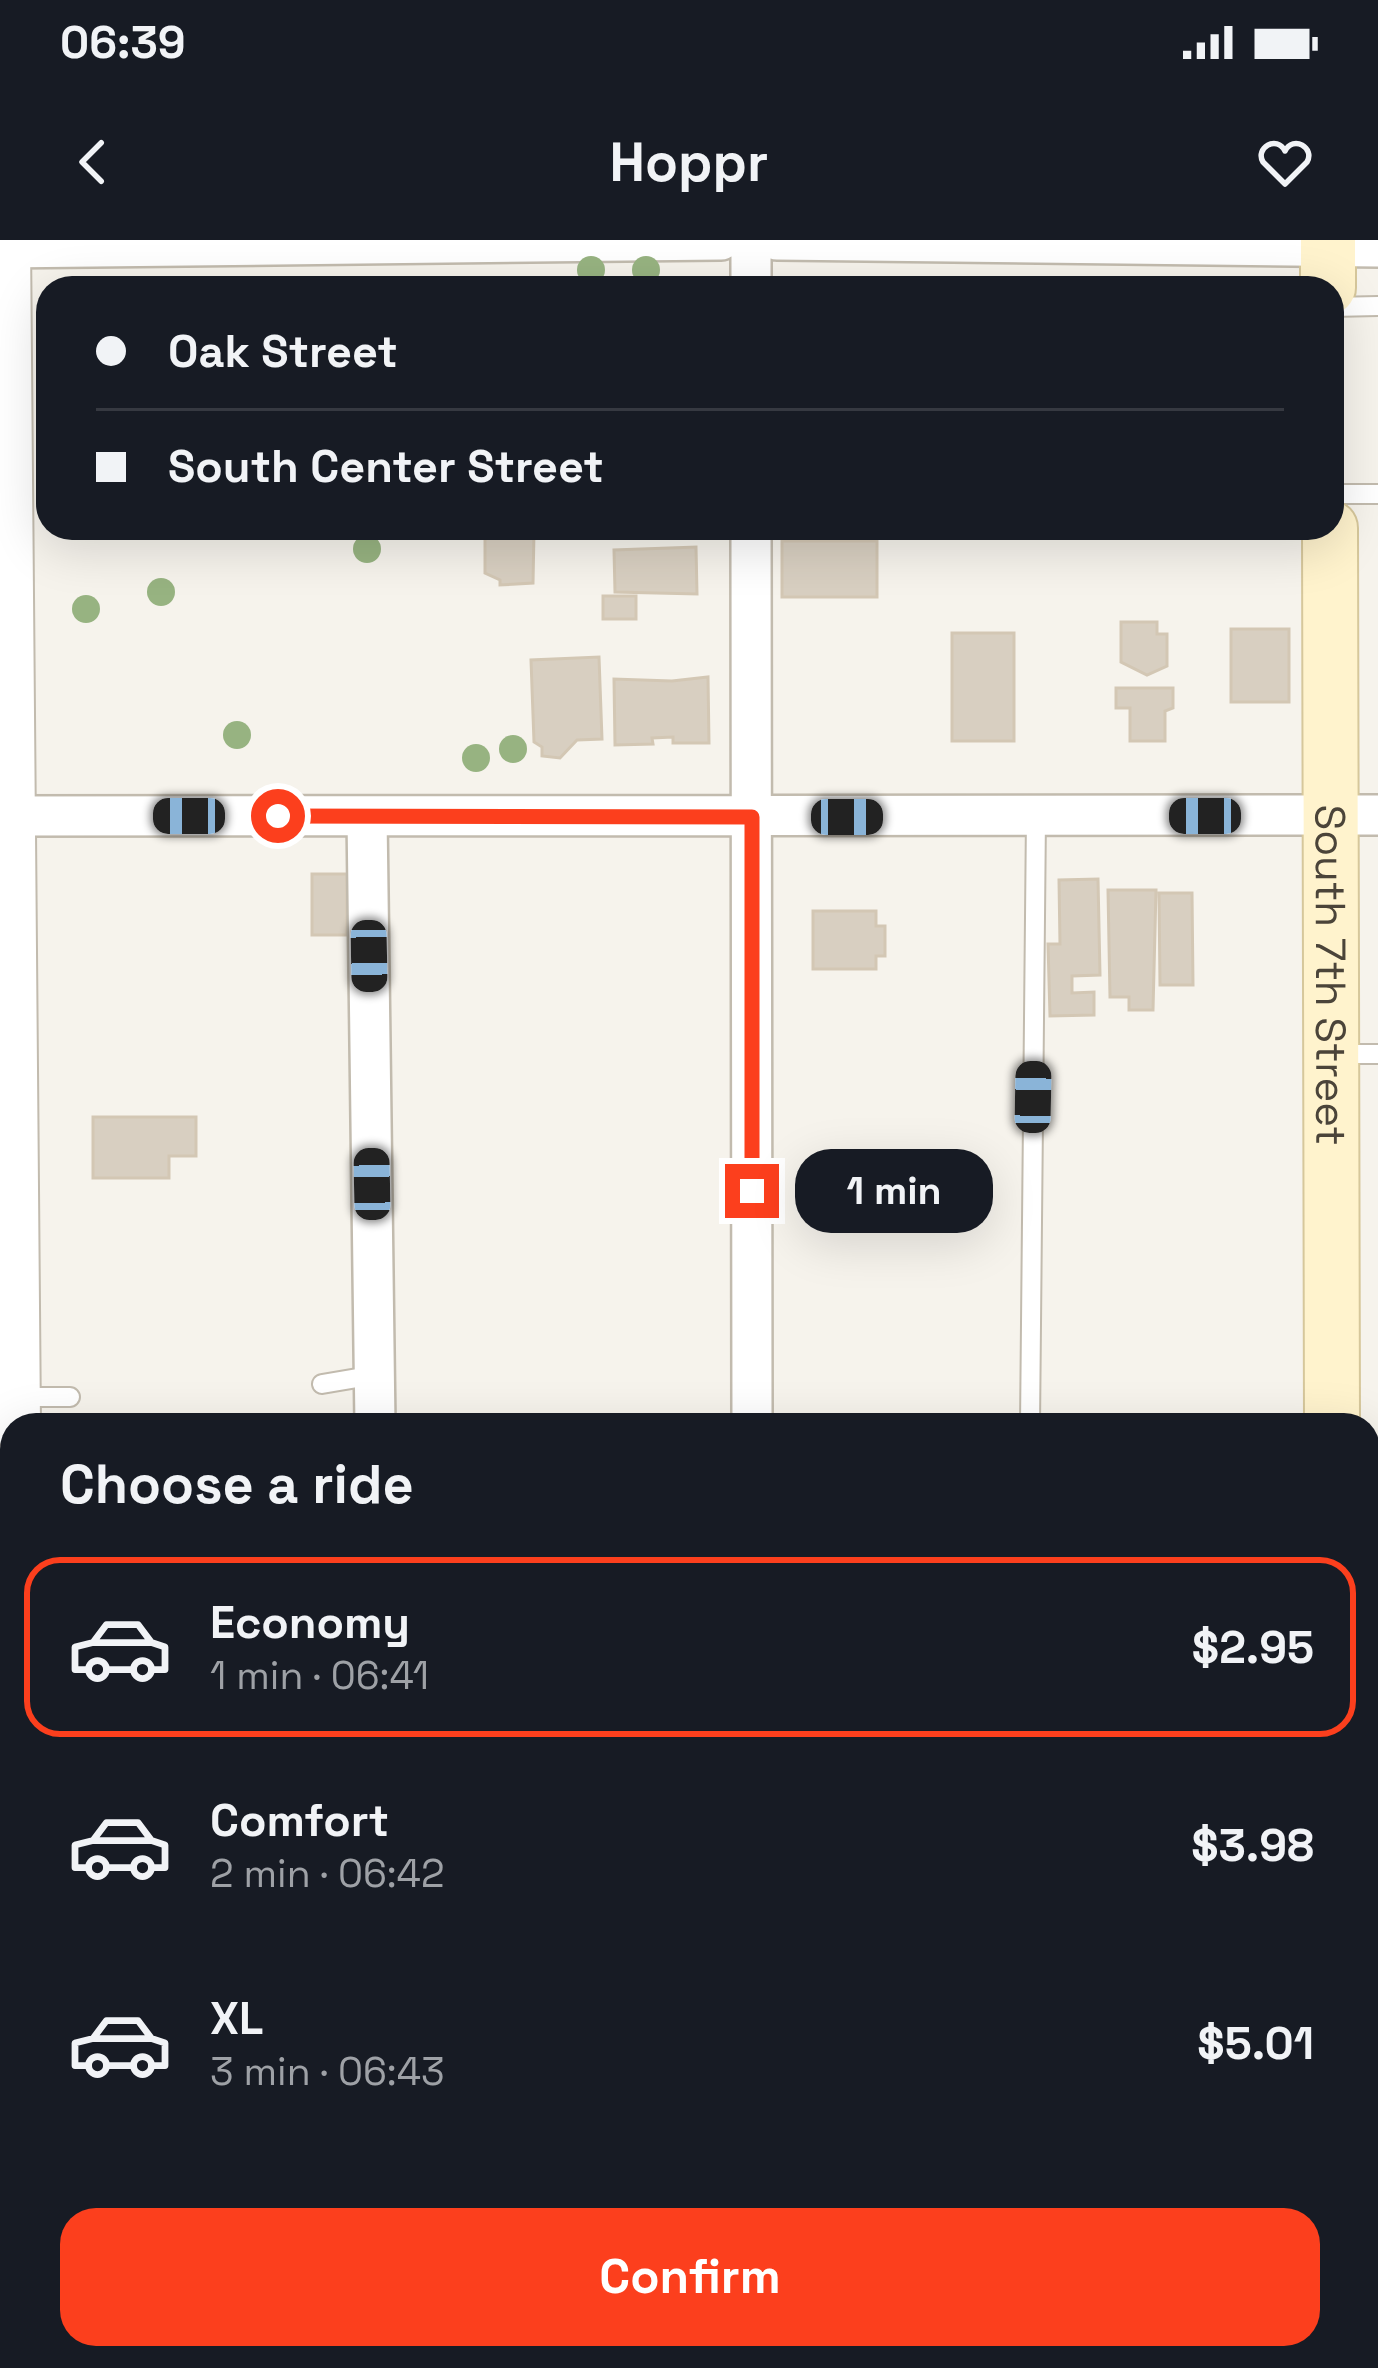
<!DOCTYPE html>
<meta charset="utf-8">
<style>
:root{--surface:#171b24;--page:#20242c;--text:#f1f3f6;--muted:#9ea1a6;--line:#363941;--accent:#fc3f1d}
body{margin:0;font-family:"Space Grotesk",sans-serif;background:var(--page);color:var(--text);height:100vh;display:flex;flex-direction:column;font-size:45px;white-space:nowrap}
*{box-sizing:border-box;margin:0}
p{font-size:39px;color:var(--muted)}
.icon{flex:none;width:66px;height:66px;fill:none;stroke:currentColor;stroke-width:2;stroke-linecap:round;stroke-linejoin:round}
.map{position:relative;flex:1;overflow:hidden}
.panel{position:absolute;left:0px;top:1173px;width:1380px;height:957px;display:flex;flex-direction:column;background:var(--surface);border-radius:36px 36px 0 0;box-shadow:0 12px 48px #0002}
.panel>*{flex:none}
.hud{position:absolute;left:36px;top:36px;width:1308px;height:264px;border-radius:36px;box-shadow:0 12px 48px #0002;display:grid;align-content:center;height:264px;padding:0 60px;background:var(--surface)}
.end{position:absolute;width:54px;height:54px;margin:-27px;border:15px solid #fc3f1d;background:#fff;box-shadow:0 0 0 6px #fff}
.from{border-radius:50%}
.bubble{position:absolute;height:84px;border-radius:36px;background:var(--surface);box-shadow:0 12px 48px #0002;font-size:39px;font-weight:800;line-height:84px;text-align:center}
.car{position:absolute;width:36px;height:72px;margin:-36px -18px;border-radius:15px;box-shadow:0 0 9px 3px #0007;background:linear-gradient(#222 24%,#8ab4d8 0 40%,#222 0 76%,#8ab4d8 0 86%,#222 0)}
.hud b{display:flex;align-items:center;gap:42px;height:114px;font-size:45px}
.hud b+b{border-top:3px solid var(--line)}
.hud i{width:30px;height:30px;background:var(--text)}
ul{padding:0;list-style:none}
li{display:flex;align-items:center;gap:36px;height:180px;margin:0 24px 18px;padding:0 36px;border:6px solid transparent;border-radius:36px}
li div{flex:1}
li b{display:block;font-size:45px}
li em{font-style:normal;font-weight:800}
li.selected{border-color:var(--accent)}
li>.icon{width:108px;height:108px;stroke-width:1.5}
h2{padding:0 60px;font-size:54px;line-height:144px}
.button{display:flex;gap:24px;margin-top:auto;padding:24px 60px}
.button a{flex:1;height:138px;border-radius:36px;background:var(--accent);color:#fff;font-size:48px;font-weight:800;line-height:138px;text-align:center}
.status{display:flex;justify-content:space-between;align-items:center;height:84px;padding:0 60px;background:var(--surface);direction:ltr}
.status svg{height:33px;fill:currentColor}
header{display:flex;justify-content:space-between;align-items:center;height:156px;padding:0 60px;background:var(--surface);font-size:54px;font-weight:800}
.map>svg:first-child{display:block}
.building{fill:#d8cfc1;stroke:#d3c7b4;stroke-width:3}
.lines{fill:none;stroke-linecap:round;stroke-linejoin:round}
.service-casing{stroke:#c2bbae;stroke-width:22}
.minor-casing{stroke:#c2bbae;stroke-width:44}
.tertiary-casing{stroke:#c2bbae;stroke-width:52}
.secondary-casing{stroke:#d6c79b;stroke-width:58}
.service{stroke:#fff;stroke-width:18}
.minor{stroke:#fff;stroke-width:39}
.tertiary{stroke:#fff;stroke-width:48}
.secondary{stroke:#fff3cd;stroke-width:54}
.tree{fill:#97b381}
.route{stroke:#fc3f1d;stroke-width:15}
.labels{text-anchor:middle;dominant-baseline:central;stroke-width:10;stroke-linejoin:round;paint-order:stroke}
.street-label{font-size:42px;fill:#4b4439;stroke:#fff}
</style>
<div class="status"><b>06:39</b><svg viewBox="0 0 49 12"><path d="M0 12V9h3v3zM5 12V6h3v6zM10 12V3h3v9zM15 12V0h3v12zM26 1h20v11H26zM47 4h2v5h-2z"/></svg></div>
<header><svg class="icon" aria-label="back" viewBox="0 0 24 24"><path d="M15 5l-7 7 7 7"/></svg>Hoppr<svg class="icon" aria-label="heart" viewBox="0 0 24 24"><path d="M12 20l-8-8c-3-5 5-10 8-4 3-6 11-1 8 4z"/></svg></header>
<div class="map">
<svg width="1378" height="2128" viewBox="0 0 1378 2128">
<rect width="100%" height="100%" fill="#f6f3ec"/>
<path class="building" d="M485 292H534L533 343 500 345V340L485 333Z
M782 301H877V357H782Z
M696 307 697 354 615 352 614 310Z
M603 356H636V379H603Z
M1121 382H1157V394H1167V426L1147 435 1121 422Z
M1231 389H1289V462H1231Z
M952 393H1014V501H952Z
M599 417 602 499 577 500 560 518 542 516V507L534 502 531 420Z
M708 437 709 503H673V497L652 498 653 504 615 505 614 439 672 441Z
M1116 448H1173V468L1165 471V501H1130V468H1116Z
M312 634H347V695H312Z
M1098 639 1100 735 1072 736V753L1094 752V775L1050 776 1048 704H1060L1059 640Z
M1108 650H1156L1153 770H1129V757H1110Z
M1159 653H1192L1193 745H1160Z
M813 671H876V686H885V716H876V729H813Z
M93 877H196V916H169V938H93Z"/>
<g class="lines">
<defs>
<path id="service" d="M1332 67 1378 66
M1332 254H1378
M1336 814H1378
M322 1144 375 1135
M16 1157H70
M1030 1185 1036 576
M1039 2118V2128"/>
<path id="minor" d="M751 0V48
M777 0 1378 7
M0 8 721 0
M751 288 752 1185
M0 576 1378 575
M367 576 375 1185
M0 1591H12
M1368 1826 1378 1827
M375 2118V2128
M751 2128V2118"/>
<path id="tertiary" d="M6 0 16 1185
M26 2118V2128"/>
<g id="secondary">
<path d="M1328 0V48"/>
<path id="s1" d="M1330 288 1332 1185"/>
<path d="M1334 2118V2128"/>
</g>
</defs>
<use href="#service" class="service-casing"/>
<use href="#minor" class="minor-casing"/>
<use href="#tertiary" class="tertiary-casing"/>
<use href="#secondary" class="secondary-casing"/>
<use href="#service" class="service"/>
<use href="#minor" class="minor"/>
<use href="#tertiary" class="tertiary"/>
<use href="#secondary" class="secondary"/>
</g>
<g class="tree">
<circle cx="591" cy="30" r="14"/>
<circle cx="646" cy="30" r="14"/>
<circle cx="367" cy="309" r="14"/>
<circle cx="161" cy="352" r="14"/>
<circle cx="86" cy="369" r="14"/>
<circle cx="237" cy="495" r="14"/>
<circle cx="513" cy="509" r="14"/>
<circle cx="476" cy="518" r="14"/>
</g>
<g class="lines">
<path class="route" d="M278 576 752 577V951"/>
</g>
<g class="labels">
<g class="street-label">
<text stroke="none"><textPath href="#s1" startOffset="447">South 7th Street</textPath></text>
</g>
</g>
</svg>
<i class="end from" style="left:278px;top:576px"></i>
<i class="end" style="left:752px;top:951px"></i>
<div class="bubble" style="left:795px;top:909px;width:198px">1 min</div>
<i class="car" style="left:189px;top:576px;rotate:270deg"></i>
<i class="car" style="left:1205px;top:576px;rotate:270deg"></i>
<i class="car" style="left:847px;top:577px;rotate:90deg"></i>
<i class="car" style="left:369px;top:716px;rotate:179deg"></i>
<i class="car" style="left:1033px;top:857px;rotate:1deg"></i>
<i class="car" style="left:372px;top:944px;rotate:359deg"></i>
<div class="hud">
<b><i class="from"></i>Oak Street</b>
<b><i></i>South Center Street</b>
</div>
<section class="panel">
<h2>Choose a ride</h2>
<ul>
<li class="selected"><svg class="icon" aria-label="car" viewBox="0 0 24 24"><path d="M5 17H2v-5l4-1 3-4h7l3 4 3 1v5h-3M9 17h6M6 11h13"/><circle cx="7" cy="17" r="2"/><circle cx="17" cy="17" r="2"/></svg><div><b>Economy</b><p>1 min · 06:41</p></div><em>$2.95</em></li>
<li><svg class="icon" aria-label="car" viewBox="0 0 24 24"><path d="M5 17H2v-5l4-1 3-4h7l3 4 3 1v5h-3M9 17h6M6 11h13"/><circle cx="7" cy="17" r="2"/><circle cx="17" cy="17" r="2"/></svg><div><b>Comfort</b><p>2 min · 06:42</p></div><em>$3.98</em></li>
<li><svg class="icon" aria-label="car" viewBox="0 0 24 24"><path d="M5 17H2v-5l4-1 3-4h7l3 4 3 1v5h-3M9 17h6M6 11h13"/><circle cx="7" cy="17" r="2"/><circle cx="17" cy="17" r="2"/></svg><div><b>XL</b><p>3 min · 06:43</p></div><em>$5.01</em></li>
</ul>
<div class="button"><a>Confirm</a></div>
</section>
</div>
